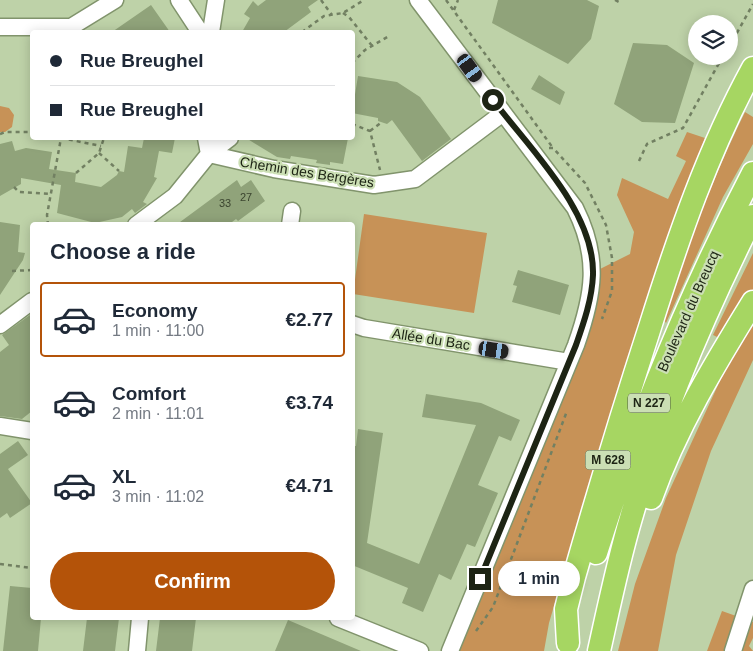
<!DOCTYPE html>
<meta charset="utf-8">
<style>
:root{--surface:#fff;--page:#f6f6f7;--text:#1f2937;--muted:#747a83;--line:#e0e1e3;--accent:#b45309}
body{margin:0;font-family:Helvetica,sans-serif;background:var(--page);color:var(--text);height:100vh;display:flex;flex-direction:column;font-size:19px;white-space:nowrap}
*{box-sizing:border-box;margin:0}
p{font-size:16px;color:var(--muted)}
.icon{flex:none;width:28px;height:28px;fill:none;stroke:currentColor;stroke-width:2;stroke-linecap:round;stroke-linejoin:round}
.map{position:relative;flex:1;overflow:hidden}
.details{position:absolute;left:30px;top:222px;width:325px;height:398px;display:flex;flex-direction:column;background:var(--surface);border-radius:5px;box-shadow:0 2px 12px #0003}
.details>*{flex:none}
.guide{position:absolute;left:30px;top:30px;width:325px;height:110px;border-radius:5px;box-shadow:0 2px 12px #0003;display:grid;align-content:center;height:110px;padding:0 20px;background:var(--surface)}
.buttons{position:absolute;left:688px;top:15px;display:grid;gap:10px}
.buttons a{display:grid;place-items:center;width:50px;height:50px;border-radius:50%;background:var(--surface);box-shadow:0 2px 12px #0003;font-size:25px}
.end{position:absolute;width:22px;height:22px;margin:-11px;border:6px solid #1d2414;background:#fff;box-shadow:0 0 0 2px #fff}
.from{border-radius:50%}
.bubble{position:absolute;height:35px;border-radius:18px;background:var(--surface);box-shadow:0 2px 12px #0003;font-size:16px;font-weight:700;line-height:35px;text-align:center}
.car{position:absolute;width:15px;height:30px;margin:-15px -8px;border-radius:6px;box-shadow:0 0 4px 1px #0007;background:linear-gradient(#222 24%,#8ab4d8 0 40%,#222 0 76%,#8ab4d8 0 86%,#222 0)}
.guide b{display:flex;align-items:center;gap:18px;height:48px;font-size:19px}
.guide b+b{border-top:1px solid var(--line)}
.guide i{width:12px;height:12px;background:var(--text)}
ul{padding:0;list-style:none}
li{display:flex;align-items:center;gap:15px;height:75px;margin:0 10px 8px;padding:0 10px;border:2px solid transparent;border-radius:5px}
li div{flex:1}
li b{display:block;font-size:19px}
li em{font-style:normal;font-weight:700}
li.on{border-color:var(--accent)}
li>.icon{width:45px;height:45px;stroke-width:1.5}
h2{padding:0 20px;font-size:22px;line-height:60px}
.button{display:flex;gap:10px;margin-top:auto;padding:10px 20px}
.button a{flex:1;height:58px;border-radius:30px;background:var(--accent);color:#fff;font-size:20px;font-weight:700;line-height:58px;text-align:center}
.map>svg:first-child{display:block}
.green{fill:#c79257}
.building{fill:#90a37a}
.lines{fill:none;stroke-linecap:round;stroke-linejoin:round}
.minor-casing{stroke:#81946c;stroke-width:19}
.highway-casing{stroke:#fff;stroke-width:25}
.path{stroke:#728062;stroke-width:2.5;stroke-dasharray:4 4;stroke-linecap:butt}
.minor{stroke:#fff;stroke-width:16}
.highway{stroke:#a6d662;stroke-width:22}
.route{stroke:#1d2414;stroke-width:6}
.labels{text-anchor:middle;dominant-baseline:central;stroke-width:4.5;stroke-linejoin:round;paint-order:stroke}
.number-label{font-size:11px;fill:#3a442e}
.shield{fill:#cbdfb4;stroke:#515c44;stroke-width:1}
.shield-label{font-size:12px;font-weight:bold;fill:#1d2414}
.street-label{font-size:14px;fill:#1d2414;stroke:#cbdfb4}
</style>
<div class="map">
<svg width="753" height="651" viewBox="0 0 753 651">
<rect width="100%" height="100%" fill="#bed2a8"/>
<path class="green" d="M0 106 9 108 14 115 12 127 5 132H0Z
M745 112 753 117V144L723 197 666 323 663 319C687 248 712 179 745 112Z
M687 132 705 138C645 297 597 460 549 623L544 651H459L588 331 599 291 600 269 630 254 634 232 617 195 622 178 668 199 686 161 676 156Z
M364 214 487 233 474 313 353 294Z
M753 253V360L711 451 676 555 658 651H618L635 584 666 498 736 346 713 335Z
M722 611 753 622V638L749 646 753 651H707Z"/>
<path class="building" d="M266 0H318L308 7 311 12 284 32H242L250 18 244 14 253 1 258 6Z
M498 0H587L599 6 591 39 568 64 492 23Z
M151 5 170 32H112Z
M633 43 667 45 694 63 675 123 642 122 614 104Z
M539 75 565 92 560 105 531 89Z
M358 76 397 82 420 97 451 139 422 161 392 120 387 124 378 121V118L352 113Z
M144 138H175L172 153 159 151 154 177 157 178 143 202 147 204 135 213 132 209 122 217 95 223 57 213 61 185 21 178V184L0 196V144L12 141 15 151 26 148 52 152 49 169 76 173 75 182 101 187 117 175 119 171 124 172 128 146 142 148Z
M246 138H348L343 164 330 162V165L316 163 317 160 291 156 290 159 277 157Z
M237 180 241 187 251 180 265 201 238 221 236 219 228 225H176Z
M0 222 20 225 18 252 25 253 23 260 0 295Z
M518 270 569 285 560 315 512 302 517 286 513 285Z
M30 315 32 319V411L22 419 0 416V352L9 345 2 335Z
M426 394 481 403 520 420 511 441 499 436 478 485 498 493 475 547 467 544 451 580 439 574 423 612 402 603 408 588 352 565V446H356L358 429 383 433 367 543 419 564 476 425 422 417Z
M18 441 28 455 8 469 32 503 10 518 7 513 0 518V454Z
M10 586 32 588V618H41L38 651H3Z
M87 618H119L115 651H83Z
M160 618H196L192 651H156Z
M288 620 361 651H275Z"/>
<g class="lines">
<defs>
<path id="minor" d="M179 0 200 32
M418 0 575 208C600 258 594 294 576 345L450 651
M0 27H71L115 0
M211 32 216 0
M206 138 209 154 274 169 374 185 415 179 503 113
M136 225 175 196 209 154 230 138
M290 225 292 211
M352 324 364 328 569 362
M0 325 32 301
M0 426 32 431
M338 618 420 651
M137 651 140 618
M733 651 753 589"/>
<path id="highway" d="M651 498C676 428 714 365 753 302
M596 553C637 423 689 295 753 173
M568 643 566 609 574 577C598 493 623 410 650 327 678 238 708 150 753 68
M599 651C609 606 618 562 631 518 661 413 704 313 753 216"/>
</defs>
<use href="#minor" class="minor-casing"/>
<use href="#highway" class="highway-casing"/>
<path class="path" d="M321 0 332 15
M446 0 553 148
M615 0 621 3
M454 10 458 0
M343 13 349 17 373 47
M302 32 324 16 343 13 364 0
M729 47 753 4
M352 63 365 50 389 36
M352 124 370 131 380 170
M370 131 382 122
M0 134 5 132H32
M61 138 101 146
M549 148H553L585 183 606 225 612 258V291L602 319
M99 153 119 171
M639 161 647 144 683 128 723 56
M76 173 99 153 104 138
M14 187 19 192 51 194
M48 225 47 215 61 138
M12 271 32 270
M0 564 32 568
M476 631 493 607 567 411"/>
<use href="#minor" class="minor"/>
<use href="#highway" class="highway"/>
</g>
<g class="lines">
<path class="route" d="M480 579 576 345C584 322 592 299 593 275 595 211 529 148 493 100"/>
</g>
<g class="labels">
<g class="number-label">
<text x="246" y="197">27</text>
<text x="225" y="203">33</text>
</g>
<g class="shield">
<rect x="628" y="393.5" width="42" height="19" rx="4"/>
<rect x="585.5" y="450.5" width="45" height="19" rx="4"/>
</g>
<g class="shield-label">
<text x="649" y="403">N 227</text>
<text x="608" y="460">M 628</text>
</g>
<g class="street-label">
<text transform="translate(307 172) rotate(9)">Chemin des Bergères</text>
<text transform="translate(688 311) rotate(-66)">Boulevard du Breucq</text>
<text transform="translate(431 339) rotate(9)">Allée du Bac</text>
</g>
</g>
</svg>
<div class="buttons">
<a><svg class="icon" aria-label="layers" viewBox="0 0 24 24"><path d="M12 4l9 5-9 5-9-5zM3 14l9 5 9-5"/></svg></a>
</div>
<i class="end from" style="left:493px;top:100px"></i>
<i class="end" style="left:480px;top:579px"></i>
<div class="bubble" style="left:498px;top:561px;width:82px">1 min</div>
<i class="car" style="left:470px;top:68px;rotate:144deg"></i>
<i class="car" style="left:494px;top:350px;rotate:99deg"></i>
<div class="guide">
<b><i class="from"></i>Rue Breughel</b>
<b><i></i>Rue Breughel</b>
</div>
<section class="details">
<h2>Choose a ride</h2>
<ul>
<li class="on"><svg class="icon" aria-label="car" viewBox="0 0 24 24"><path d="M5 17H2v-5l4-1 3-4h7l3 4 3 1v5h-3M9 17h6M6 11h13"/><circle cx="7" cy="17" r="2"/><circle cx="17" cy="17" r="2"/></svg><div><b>Economy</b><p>1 min · 11:00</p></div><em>€2.77</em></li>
<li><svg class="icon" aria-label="car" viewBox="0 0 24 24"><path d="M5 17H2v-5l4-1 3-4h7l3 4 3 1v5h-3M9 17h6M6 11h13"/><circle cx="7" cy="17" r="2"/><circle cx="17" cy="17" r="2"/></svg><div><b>Comfort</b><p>2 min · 11:01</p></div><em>€3.74</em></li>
<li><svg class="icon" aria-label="car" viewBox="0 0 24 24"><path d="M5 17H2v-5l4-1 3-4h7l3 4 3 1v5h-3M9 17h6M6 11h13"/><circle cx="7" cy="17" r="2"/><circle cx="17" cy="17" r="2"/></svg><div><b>XL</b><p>3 min · 11:02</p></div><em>€4.71</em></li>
</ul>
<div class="button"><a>Confirm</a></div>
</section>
</div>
